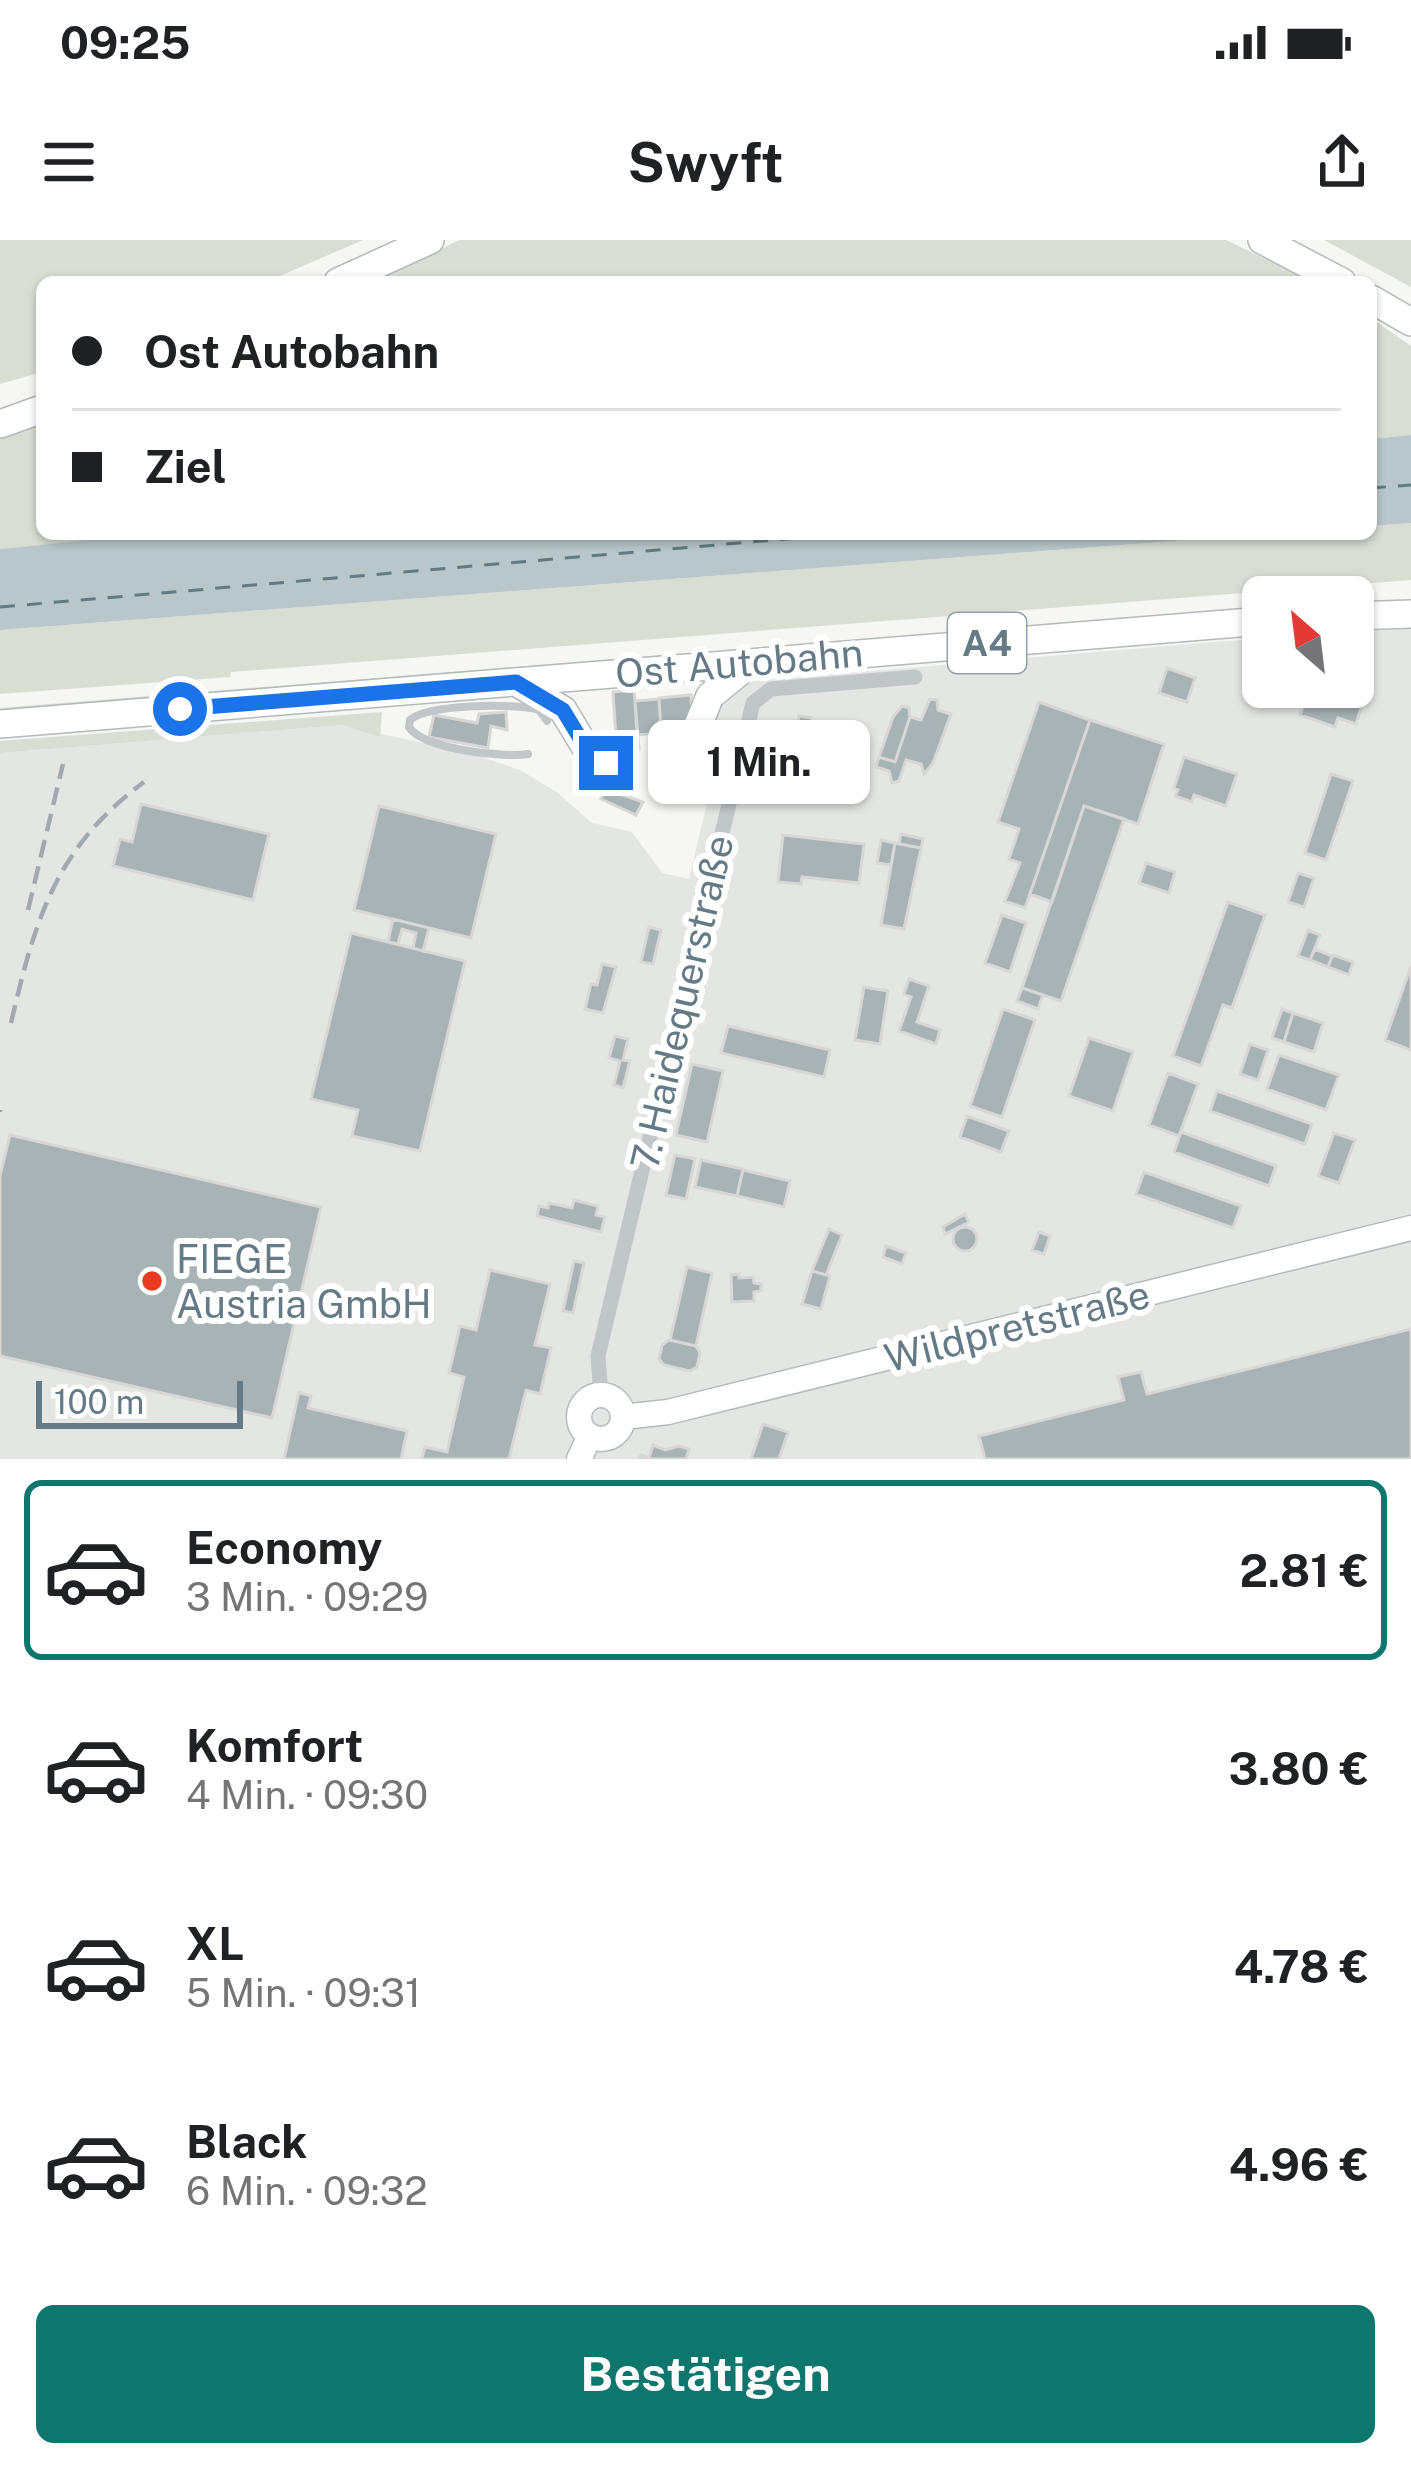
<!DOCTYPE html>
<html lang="de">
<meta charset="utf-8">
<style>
:root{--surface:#fff;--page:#f2f2f2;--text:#202124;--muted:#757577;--line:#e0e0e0;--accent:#0f766e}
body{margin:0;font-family:"Public Sans",sans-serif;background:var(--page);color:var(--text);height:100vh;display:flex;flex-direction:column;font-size:45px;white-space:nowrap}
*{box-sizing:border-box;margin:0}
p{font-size:39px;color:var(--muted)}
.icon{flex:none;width:66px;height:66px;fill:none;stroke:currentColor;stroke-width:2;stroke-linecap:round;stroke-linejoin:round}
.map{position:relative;height:1219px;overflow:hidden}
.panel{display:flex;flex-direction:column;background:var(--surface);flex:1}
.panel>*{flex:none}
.guide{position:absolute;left:36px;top:36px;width:1341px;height:264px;border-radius:18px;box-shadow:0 3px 9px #0004;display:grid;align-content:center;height:264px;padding:0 36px;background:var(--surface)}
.needle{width:78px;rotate:332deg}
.tools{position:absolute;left:1242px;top:336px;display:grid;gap:24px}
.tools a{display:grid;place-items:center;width:132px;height:132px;border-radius:18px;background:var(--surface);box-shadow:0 3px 9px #0004;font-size:60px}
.scale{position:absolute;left:36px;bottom:30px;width:207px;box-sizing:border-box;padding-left:12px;border:6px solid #647a85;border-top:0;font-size:33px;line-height:42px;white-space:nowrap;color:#647a85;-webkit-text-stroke:9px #fff;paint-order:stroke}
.end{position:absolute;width:54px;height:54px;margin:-27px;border:15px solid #1a73e8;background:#fff;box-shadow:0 0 0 6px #fff}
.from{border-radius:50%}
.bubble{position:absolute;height:84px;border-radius:18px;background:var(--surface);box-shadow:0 3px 9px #0004;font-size:39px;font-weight:700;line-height:84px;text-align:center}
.guide b{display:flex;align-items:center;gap:42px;height:114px;font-size:45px}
.guide b+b{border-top:3px solid var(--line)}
.guide i{width:30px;height:30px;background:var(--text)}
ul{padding:21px 0 0;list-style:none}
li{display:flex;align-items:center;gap:36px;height:180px;margin:0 24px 18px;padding:0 12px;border:6px solid transparent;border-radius:18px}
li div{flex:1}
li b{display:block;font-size:45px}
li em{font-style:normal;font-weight:700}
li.selected{border-color:var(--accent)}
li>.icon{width:108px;height:108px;stroke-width:1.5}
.button{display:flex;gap:24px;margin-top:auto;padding:24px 36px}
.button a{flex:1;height:138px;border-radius:18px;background:var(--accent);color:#fff;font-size:48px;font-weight:700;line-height:138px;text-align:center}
.status{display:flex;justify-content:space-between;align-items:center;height:84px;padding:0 60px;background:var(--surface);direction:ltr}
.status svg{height:33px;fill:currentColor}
header{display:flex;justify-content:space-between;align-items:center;height:156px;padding:0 36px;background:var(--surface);font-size:54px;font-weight:700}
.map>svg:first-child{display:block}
.built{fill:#e4e6e4}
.green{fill:#d8ded4}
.water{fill:#b9c7ca}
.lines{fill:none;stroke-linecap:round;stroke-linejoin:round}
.ferry{stroke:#607b81;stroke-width:3;stroke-dasharray:15 12;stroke-linecap:butt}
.building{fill:#a8b3b6;stroke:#d8d7d5;stroke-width:3}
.primary-casing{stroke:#b5babd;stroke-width:27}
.highway-casing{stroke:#b4b9bc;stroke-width:30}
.lane{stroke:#c1c7c9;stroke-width:8}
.street{stroke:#c1c7c9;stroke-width:15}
.primary{stroke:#fff;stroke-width:24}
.highway{stroke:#fff;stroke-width:27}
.rail{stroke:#a2aaaf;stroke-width:4.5;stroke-dasharray:18 9;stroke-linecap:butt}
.route{stroke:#1a73e8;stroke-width:15}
.poi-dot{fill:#e83b21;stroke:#fff;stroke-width:4.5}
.labels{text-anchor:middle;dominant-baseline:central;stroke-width:12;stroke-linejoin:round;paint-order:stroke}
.shield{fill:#fff;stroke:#92a2aa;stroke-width:3}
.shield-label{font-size:36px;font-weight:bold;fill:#647a85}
.street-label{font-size:39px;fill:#647a85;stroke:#fff}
.poi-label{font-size:39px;fill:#647a85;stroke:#fff;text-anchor:start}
</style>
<div class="status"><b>09:25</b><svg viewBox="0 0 49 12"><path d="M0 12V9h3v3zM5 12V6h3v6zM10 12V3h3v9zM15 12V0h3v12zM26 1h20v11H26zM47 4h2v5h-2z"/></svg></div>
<header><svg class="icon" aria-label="menu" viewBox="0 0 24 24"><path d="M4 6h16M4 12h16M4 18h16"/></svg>Swyft<svg class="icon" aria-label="share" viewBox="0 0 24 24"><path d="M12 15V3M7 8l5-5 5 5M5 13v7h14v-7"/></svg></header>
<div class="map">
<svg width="1411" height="1219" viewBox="0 0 1411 1219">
<rect width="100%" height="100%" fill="#f6f6f3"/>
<path class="built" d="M1411 389V1219H0V513L343 485 476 515 520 530 558 553 592 583 632 592 662 633 689 639 721 504 714 468 742 442 1263 398V447H1353V392Z"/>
<path class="green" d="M0 0H363L266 42H42V132L0 144Z
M460 0H1226L1313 42H366Z
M1324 0H1411V47Z
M1371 78 1411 106V195L1371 199Z
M42 184V294H162L0 309V198Z
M1411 283V340L231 432 230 437 0 454V390L1267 294H1371V286Z
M777 406V410L8 469 0 475V468Z
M382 472 380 497 343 485 0 513V501Z"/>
<path class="water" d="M1411 195V283L1371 286V199Z
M1267 294 0 390V309L139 295Z"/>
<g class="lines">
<path class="ferry" d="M1371 248 1411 245
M0 367 843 294"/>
</g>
<path class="building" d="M1167 428 1195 438 1187 462 1159 453Z
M1260 428 1263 429V447H1269L1264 462 1250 457Z
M1353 446 1366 451 1356 484 1338 478 1335 487 1300 475 1303 467 1284 460 1289 447Z
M634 450 639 509 617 511 613 452Z
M691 455 692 475 674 507 662 508 659 458Z
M659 459 661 493 637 495 635 461Z
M930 459 937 460 938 470 951 474 933 523 924 534 921 524 906 520 899 541 892 543 889 531 876 527 879 517 895 522 910 477 921 480Z
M1039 462 1090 480 1025 668 1005 661 1020 623 1009 619 1019 589 998 582Z
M902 466 909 468 910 477 895 522 879 517 893 477Z
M506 472 507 490 491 486 488 508 429 497 434 475 477 483 479 474Z
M799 476 811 478 796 543 785 540 783 550 770 547 785 483 797 486Z
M1090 480 1164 504 1138 584 1084 566 1052 662 1030 654Z
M810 483 843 491 830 545 797 538Z
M1184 517 1237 534 1226 566 1194 555 1192 562 1175 556 1178 550 1174 548Z
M1331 534 1353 541 1326 620 1305 613Z
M605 549 643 562 636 575 601 559Z
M141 564 269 594 253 660 113 626 120 599 132 602Z
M379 566 496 594 471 698 354 670Z
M1084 566 1124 579 1061 761 1022 748Z
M901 594 923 599 921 608 899 604Z
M783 595 864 604 859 643 802 637 801 644 778 642Z
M881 600 895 603 891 625 877 623Z
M895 603 921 608 904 689 881 685Z
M1146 623 1175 632 1169 653 1139 643Z
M1298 633 1314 638 1304 667 1288 662Z
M1228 662 1265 675 1232 768 1223 765 1201 826 1173 816Z
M1002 675 1026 683 1010 732 985 723Z
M393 679 429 688 423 711 413 708 416 693 402 689 398 704 388 702Z
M649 687 661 690 653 724 641 722Z
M1308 690 1320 695 1310 720 1298 716Z
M351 693 465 721 420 911 352 896 358 870 311 859Z
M1315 709 1332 716 1328 727 1310 720Z
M1333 715 1353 722 1349 735 1328 727Z
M602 724 616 727 603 773 585 769 591 744 597 745Z
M1411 726V810L1385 800Z
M909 739 929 746 917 782 940 790 936 804 899 791 911 757 904 754Z
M864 747 888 751 880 804 855 800Z
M1022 748 1043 755 1038 769 1017 761Z
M1003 769 1035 780 1002 877 970 866Z
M1282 769 1293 773 1284 802 1272 798Z
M1293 773 1323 783 1314 812 1284 802Z
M728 786 830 810 824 837 721 813Z
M615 796 628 799 623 820 630 821 623 848 614 845 620 821 609 818Z
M1089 798 1133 812 1113 871 1069 856Z
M1250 804 1268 810 1258 840 1240 834Z
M1279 815 1339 835 1326 870 1267 849Z
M692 824 723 831 707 902 676 895Z
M1168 833 1198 844 1179 896 1149 885Z
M1217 851 1312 884 1305 904 1210 871Z
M967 876 1009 891 1001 912 960 897Z
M1181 892 1276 926 1269 946 1174 912Z
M1334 893 1355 900 1339 943 1318 936Z
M10 895 321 967 272 1178 0 1116V936Z
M675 915 695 919 686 959 666 955Z
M701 920 743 929 737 956 695 947Z
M743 930 790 941 784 967 737 956Z
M1144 932 1241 966 1233 988 1136 954Z
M574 960 598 966 596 975 605 977 601 992 537 976 539 966 548 968 549 963 572 968Z
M965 974 969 982 945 994 943 987Z
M953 999a12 12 0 1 1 24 0a12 12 0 1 1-24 0Z
M829 989 842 995 826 1035 812 1031Z
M1039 992 1050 996 1044 1014 1032 1010Z
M886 1006 906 1013 902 1024 883 1017Z
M574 1021 584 1023 573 1073 563 1071Z
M687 1027 712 1033 696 1106 670 1100Z
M490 1030 550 1044 535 1105 551 1108 540 1154 526 1150 509 1219H422L425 1207 447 1212 464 1137 449 1133 460 1086 476 1090Z
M812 1031 830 1036 821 1069 802 1064Z
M739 1034V1038L753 1037 754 1043 761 1044V1051L754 1052V1061L732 1062 731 1035Z
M1411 1089V1219H985L979 1196 1124 1160 1118 1137 1141 1132 1147 1154Z
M669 1100 696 1106 700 1113 697 1127 690 1131 664 1125 659 1119 662 1105Z
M299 1152 311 1156 308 1168 407 1191 401 1219H284Z
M763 1184 788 1192 779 1219H751Z
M653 1205 665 1210 679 1206 689 1209 686 1219H639L641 1215 649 1218Z"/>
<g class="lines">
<defs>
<path id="primary" d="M579 1177a22 22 0 1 1 44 0a22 22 0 1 1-44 0Z
M623 1177 668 1172 1411 988
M579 1219 590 1196"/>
<path id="highway" d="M1262 0 1342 42
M338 42 430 0
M1371 59 1411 82
M0 184 42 169
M1353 376 1411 374
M516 442 563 470 586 508 606 523
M0 484 1263 381
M668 518 690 505 710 456 749 424"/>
</defs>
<use href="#primary" class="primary-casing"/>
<use href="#highway" class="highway-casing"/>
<path class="lane" d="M528 514C502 518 423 509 409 487L410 480C427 464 515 463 539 470L547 481"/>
<path class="street" d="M601 1155 598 1116 753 463 771 449 915 437"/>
<use href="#primary" class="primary"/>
<use href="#highway" class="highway"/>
<path class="rail" d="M28 670 63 524
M11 783C35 680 55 608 144 542
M0 872V870"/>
</g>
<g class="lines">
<path class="route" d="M180 469 516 442 563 470 586 508 606 523"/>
</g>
<circle class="poi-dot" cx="152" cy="1041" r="12"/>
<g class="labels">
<rect class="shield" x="948" y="373" width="78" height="60" rx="9"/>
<g class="shield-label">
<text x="987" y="403">A4</text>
</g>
<g class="street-label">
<text transform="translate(739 423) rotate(-5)">Ost Autobahn</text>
<text transform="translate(682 762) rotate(-77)">7. Haidequerstraße</text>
<text transform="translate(1017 1086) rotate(-14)">Wildpretstraße</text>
</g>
<g class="poi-label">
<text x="176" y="1019">FIEGE<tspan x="176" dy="45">Austria GmbH</tspan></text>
</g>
</g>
</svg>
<div class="tools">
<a><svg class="needle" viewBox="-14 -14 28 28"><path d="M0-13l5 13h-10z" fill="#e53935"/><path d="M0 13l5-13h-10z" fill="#757577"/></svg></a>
</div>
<div class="scale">100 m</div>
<i class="end from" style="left:180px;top:469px"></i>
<i class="end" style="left:606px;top:523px"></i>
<div class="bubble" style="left:648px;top:480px;width:222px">1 Min.</div>
<div class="guide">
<b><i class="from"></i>Ost Autobahn</b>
<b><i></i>Ziel</b>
</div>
</div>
<section class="panel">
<ul>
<li class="selected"><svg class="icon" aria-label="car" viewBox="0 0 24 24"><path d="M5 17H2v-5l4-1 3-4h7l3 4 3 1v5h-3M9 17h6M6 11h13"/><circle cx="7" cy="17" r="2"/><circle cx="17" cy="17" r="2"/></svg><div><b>Economy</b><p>3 Min. · 09:29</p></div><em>2.81 €</em></li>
<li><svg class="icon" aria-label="car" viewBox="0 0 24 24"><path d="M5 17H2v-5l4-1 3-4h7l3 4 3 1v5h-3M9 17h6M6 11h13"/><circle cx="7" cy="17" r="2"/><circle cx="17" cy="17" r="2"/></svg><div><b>Komfort</b><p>4 Min. · 09:30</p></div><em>3.80 €</em></li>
<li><svg class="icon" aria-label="car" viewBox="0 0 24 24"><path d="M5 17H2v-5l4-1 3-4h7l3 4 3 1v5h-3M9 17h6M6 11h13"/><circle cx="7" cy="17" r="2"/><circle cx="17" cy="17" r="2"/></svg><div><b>XL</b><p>5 Min. · 09:31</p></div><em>4.78 €</em></li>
<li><svg class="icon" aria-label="car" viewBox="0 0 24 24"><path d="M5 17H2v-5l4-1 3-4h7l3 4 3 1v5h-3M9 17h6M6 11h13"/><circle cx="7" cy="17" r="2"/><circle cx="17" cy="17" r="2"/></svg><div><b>Black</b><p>6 Min. · 09:32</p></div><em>4.96 €</em></li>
</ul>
<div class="button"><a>Bestätigen</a></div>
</section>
